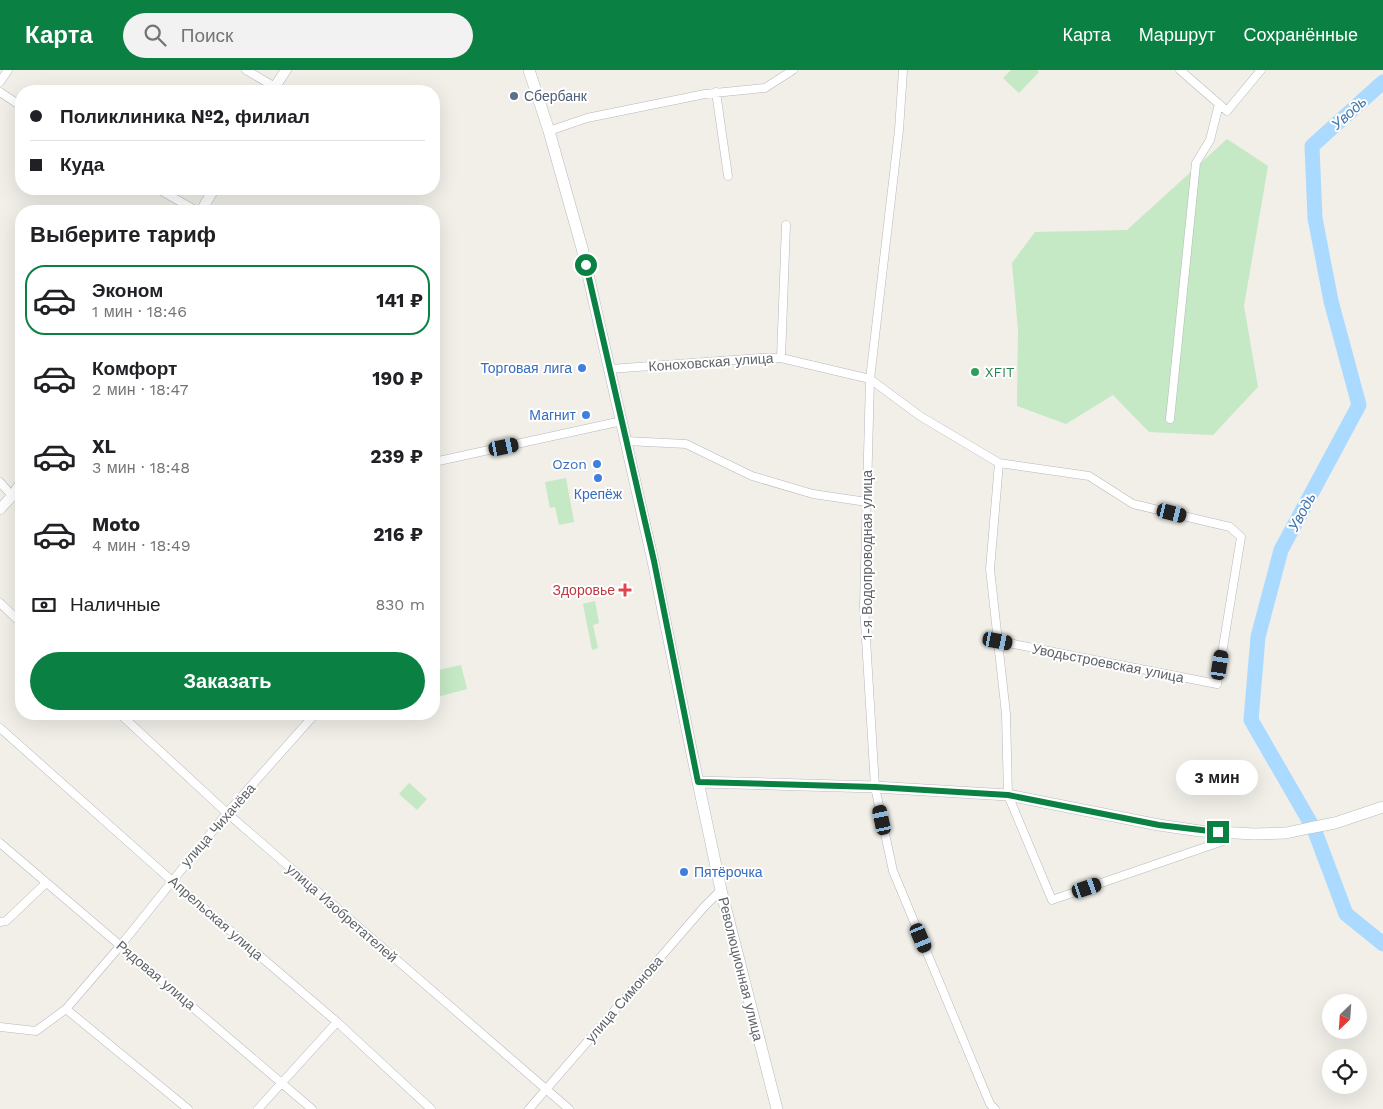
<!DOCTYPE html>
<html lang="ru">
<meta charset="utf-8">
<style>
:root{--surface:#fff;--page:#f2f2f2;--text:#202124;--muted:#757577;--line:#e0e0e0;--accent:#0b8043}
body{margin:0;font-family:"Work Sans",sans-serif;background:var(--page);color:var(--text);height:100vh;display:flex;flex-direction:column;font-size:19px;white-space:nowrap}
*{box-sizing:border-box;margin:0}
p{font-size:16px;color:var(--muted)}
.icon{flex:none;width:28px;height:28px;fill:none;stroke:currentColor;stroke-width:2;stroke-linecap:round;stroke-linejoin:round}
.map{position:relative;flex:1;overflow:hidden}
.drawer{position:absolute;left:15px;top:135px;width:425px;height:515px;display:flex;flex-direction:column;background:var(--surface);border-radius:20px;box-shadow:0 5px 20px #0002}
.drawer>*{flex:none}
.guide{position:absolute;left:15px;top:15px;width:425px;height:110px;border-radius:20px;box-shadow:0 5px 20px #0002;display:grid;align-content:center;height:110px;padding:0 15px;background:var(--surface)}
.needle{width:32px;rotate:205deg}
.controls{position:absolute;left:1322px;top:924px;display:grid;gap:10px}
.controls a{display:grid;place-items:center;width:45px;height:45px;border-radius:50%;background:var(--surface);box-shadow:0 5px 20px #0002;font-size:25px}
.end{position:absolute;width:22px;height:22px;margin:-11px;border:6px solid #0b8043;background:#fff;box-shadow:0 0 0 2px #fff}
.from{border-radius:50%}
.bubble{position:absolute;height:35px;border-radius:18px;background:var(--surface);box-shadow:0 5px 20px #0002;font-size:16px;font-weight:700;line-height:35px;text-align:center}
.car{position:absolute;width:15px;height:30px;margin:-15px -8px;border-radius:6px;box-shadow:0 0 4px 1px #0007;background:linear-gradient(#222 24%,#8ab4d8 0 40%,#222 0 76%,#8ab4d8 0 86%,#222 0)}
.guide b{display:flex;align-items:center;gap:18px;height:48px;font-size:19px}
.guide b+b{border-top:1px solid var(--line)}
.guide i{width:12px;height:12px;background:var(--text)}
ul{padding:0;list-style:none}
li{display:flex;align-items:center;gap:15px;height:70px;margin:0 10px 8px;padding:0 5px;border:2px solid transparent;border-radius:20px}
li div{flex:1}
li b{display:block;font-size:19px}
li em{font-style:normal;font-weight:700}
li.active{border-color:var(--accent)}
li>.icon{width:45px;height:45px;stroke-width:1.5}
h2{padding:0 15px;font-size:22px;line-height:60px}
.pay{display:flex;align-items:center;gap:12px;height:55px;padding:0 15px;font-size:19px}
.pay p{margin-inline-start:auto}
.button{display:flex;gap:10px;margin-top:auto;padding:10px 15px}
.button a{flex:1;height:58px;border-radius:30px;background:var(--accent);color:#fff;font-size:20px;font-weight:700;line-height:58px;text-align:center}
header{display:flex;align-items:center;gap:30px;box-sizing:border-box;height:70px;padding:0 25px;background:var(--accent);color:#fff}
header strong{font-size:24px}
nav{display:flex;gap:28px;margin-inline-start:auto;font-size:18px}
.search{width:350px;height:45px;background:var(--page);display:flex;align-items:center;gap:12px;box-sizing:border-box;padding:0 18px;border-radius:28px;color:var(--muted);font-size:19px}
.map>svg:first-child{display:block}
.green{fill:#c5e8c5}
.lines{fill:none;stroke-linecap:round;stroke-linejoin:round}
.river{stroke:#aadaff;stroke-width:15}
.minor-casing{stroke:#b5b8bc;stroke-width:9}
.tertiary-casing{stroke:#b5b8bc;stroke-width:11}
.secondary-casing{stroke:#b6babf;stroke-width:12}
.minor{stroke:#fff;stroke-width:8}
.tertiary{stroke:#fff;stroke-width:10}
.secondary{stroke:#fff;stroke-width:11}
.route{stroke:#0b8043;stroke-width:6}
.service-dot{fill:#5c6f8a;stroke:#fff;stroke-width:2}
.shop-dot{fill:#3f7fe0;stroke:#fff;stroke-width:2}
.leisure-dot{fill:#2e9e5b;stroke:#fff;stroke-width:2}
.health-dot{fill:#e0444e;stroke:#fff;stroke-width:2}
.labels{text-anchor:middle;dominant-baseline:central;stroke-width:4;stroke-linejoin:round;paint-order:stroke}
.service-label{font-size:14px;fill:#4e5e75;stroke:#fff;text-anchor:start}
.street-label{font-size:14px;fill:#5f6368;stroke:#fff}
.shop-label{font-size:14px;fill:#366cbe;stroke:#fff;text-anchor:end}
.leisure-label{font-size:14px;fill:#27864d;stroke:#fff;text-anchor:start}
.health-label{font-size:14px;fill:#be3a42;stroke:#fff;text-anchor:end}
.water-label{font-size:15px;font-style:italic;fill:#4174aa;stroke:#fff}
</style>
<header>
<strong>Карта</strong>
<div class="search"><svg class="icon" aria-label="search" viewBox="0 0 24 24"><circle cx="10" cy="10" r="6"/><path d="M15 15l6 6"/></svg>Поиск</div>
<nav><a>Карта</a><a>Маршрут</a><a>Сохранённые</a></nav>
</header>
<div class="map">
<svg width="1383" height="1039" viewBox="0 0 1383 1039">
<rect width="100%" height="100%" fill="#f1efe8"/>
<path class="green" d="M1011 0H1037L1039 2 1019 23 1003 8Z
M1227 69 1268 96 1244 236 1258 317 1213 365 1149 362 1113 325 1066 354 1017 336 1018 260 1012 193 1035 162 1127 160Z
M566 408 574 452 559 455 555 437 550 438 545 412Z
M595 531 599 553 593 555 598 578 592 580 583 534Z
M461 595 467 619 434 628V601Z
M409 713 427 729 417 740 399 724Z"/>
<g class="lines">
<path class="river" d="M1383 12 1312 76 1315 148 1331 231 1359 335 1281 480 1258 567 1251 650 1314 759 1346 844 1383 874"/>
<defs>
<path id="minor" d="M246 0 275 17
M903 0 899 60 870 309 864 536 875 717 893 801 990 1034 995 1039
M1180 0 1227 41 1261 0
M0 12 8 0
M0 22 21 36
M716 22 728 106
M549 61 587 48 705 24 765 18 793 0
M158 119 197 141
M434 207 435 206
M781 288 786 155
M610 299 761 288H781L870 309 920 346 999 393 1089 406 1133 434 1230 457 1241 467 1217 614 998 571
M1170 349 1196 93 1210 70 1219 34
M626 371 686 374 752 406 813 424 867 432
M434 392 622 351
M999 393 990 499 1006 644 1008 725 1052 830 1226 770
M0 412 12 426
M0 533 21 553
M120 644 227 743 569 1039
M0 658 171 810 337 952 431 1039
M0 773 312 1039
M0 852 6 851 46 813
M66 939 188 1039
M0 957 36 961 66 939 121 875 227 743 315 644
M258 1039 337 952
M529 1039 704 837 721 820"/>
<path id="tertiary" d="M272 21 286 0
M201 141 214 119
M0 439 12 426 21 413"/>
<path id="secondary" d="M529 0 549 61 582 178 653 491 691 679 721 820 777 1039
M698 712 875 717 1008 725 1159 755 1200 761 1254 764 1286 763 1309 758 1335 753 1383 737"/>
</defs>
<use href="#minor" class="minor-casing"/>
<use href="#tertiary" class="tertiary-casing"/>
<use href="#secondary" class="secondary-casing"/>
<use href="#minor" class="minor"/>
<use href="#tertiary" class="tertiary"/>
<use href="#secondary" class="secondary"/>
</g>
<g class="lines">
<path class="route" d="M586 195 654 491 698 712 875 717 1008 725 1159 755 1218 762"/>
</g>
<circle class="service-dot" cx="514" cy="26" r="5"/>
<g class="shop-dot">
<circle cx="582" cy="298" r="5"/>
<circle cx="586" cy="345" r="5"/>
<circle cx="597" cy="394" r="5"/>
<circle cx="598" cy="408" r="5"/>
<circle cx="684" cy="802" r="5"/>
</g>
<circle class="leisure-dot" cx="975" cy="302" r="5"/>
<path class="health-dot" d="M622.5 512.5h5v5h5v5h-5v5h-5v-5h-5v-5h5z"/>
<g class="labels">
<g class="service-label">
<text x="524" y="26">Сбербанк</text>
</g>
<g class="street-label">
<text transform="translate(711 292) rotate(-4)">Коноховская улица</text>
<text transform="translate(867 485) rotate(-90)">1-я Водопроводная улица</text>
<text transform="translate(1108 593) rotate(11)">Уводьстроевская улица</text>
<text transform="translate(218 755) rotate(-49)">улица Чихачёва</text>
<text transform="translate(342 843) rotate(41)">улица Изобретателей</text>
<text transform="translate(216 848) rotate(41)">Апрельская улица</text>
<text transform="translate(741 899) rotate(76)">Революционная улица</text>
<text transform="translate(156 905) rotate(40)">Рядовая улица</text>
<text transform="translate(624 929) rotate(-49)">улица Симонова</text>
</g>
<g class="shop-label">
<text x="572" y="298">Торговая лига</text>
<text x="576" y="345">Магнит</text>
<text x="587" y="394">Ozon</text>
<text x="598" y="424" text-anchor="middle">Крепёж</text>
<text x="694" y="802" text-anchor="start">Пятёрочка</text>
</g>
<g class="leisure-label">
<text x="985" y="302">XFIT</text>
</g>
<g class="health-label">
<text x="615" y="520">Здоровье</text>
</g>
<g class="water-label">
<text transform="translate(1349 43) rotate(-42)">Уводь</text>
<text transform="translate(1302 442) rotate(-62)">Уводь</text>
</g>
</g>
</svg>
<div class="controls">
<a><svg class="needle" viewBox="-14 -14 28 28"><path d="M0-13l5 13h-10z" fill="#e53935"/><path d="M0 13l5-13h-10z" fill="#757577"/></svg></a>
<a><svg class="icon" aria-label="locate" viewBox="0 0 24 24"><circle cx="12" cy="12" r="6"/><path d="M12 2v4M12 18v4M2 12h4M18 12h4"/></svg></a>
</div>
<i class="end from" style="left:586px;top:195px"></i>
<i class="end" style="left:1218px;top:762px"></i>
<div class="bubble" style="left:1176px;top:690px;width:82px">3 мин</div>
<i class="car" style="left:504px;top:377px;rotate:78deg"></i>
<i class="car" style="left:1172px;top:443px;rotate:104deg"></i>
<i class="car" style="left:998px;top:571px;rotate:101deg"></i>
<i class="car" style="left:1220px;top:595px;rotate:9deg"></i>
<i class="car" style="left:882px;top:750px;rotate:348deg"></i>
<i class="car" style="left:1087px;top:818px;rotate:71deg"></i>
<i class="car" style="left:921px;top:868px;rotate:157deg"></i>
<div class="guide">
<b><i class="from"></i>Поликлиника №2, филиал</b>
<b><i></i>Куда</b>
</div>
<section class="drawer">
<h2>Выберите тариф</h2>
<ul>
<li class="active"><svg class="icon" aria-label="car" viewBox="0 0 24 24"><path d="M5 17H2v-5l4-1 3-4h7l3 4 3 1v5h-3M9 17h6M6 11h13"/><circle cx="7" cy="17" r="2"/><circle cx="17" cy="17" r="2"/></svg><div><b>Эконом</b><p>1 мин · 18:46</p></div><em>141 ₽</em></li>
<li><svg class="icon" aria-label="car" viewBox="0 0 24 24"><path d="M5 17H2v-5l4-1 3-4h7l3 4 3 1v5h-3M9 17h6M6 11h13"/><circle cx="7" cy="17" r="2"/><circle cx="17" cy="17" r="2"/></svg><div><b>Комфорт</b><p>2 мин · 18:47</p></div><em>190 ₽</em></li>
<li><svg class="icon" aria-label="car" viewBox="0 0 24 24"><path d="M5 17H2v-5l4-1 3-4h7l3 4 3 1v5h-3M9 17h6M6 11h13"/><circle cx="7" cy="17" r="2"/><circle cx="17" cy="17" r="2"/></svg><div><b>XL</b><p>3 мин · 18:48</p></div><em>239 ₽</em></li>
<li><svg class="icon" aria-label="car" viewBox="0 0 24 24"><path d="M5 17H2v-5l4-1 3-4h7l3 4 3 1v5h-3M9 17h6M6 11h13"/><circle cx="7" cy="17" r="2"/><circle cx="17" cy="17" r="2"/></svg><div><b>Moto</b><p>4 мин · 18:49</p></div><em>216 ₽</em></li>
</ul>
<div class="pay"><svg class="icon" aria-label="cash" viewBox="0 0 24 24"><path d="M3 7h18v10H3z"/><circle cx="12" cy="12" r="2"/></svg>Наличные<p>830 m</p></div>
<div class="button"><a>Заказать</a></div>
</section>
</div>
